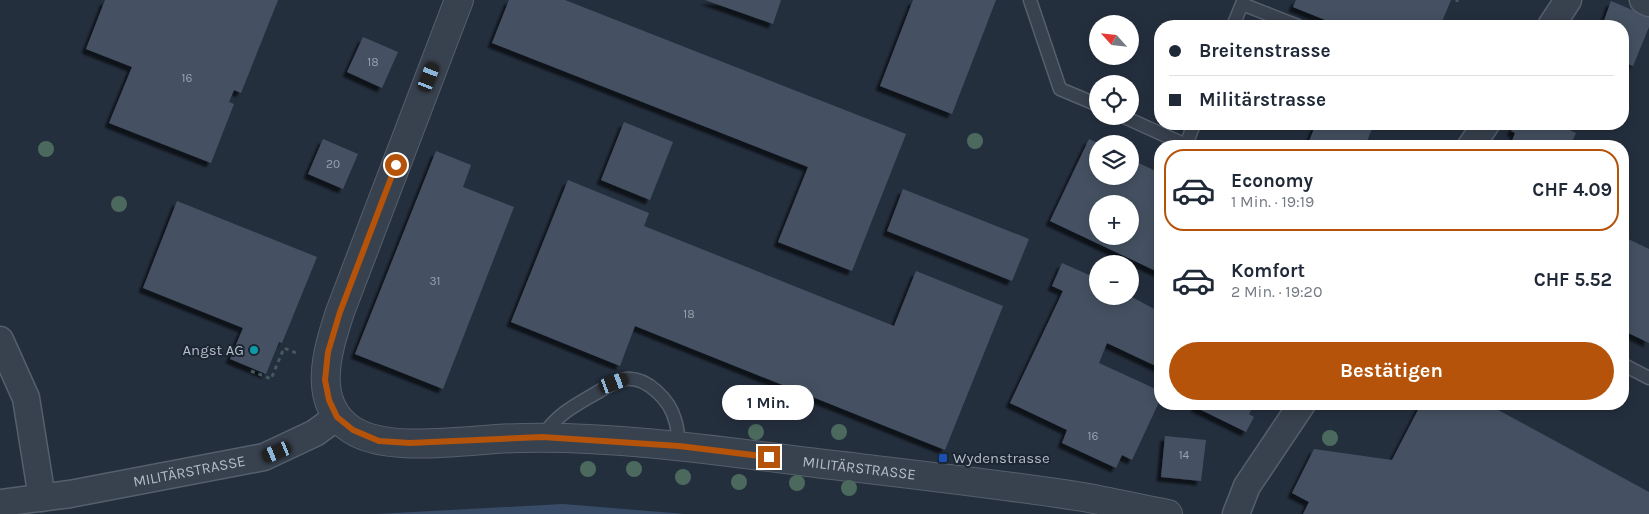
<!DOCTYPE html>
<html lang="de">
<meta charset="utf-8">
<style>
:root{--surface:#fff;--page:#f6f6f7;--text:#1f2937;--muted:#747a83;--line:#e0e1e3;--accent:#b45309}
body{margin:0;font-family:Karla,sans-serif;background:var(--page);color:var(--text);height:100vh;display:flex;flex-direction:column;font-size:19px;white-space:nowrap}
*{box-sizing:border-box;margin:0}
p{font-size:16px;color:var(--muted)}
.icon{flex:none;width:28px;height:28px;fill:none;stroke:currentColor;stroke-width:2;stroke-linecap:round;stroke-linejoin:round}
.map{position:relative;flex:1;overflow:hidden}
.panel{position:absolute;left:1154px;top:140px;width:475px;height:270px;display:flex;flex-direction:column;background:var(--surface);border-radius:20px;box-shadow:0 2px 12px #0003}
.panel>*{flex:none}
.hud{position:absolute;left:1154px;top:20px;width:475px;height:110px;border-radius:20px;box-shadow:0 2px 12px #0003;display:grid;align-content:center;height:110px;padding:0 15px;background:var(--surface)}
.needle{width:32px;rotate:297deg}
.fabs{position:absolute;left:1089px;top:15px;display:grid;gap:10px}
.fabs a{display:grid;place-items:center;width:50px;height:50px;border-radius:50%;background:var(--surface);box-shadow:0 2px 12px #0003;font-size:25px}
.end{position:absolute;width:22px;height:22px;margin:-11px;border:6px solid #b45309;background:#fff;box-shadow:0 0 0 2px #fff}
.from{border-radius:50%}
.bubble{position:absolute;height:35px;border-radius:18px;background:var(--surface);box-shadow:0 2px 12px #0003;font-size:16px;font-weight:700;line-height:35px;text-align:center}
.car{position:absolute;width:15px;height:30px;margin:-15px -8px;border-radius:6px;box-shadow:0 0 4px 1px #0007;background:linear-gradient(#222 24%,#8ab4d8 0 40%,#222 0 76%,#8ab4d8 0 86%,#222 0)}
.hud b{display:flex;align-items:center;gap:18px;height:48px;font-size:19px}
.hud b+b{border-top:1px solid var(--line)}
.hud i{width:12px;height:12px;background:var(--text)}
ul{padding:9px 0 0;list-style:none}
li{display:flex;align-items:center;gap:15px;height:82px;margin:0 10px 8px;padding:0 5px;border:2px solid transparent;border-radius:20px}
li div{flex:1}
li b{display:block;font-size:19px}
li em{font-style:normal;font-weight:700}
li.on{border-color:var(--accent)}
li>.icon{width:45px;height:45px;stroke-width:1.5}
.primary-button{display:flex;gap:10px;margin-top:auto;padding:10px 15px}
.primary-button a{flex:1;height:58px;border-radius:30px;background:var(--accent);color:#fff;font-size:20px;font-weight:700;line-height:58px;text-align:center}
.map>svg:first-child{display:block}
.water{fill:#394c67}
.building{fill:#455162;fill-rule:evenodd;filter:url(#shadow)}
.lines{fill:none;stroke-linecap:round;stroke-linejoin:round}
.service-casing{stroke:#565f6c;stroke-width:15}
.minor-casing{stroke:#565f6c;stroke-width:29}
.tertiary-casing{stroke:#565f6c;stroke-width:30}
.path{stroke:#44595c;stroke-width:3;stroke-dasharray:4 4;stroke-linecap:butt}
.service{stroke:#38414e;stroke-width:12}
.minor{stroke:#38414e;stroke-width:26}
.tertiary{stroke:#38414e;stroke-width:28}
.tree{fill:#4b6a5d}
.route{stroke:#b45309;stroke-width:6}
.culture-dot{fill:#0f9aa8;stroke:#1d2633;stroke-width:2}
.transit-dot{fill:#1a4fb4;stroke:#1d2633;stroke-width:2}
.labels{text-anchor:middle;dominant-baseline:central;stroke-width:4;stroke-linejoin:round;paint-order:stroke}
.number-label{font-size:12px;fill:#98a1af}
.poi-label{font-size:15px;fill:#b4bcc9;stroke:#1d2633;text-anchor:end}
.street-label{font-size:15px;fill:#b4bcc9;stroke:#1d2633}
</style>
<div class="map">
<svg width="1649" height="514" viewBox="0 0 1649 514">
<defs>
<filter id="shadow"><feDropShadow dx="-4.5" dy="4.5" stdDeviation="1" flood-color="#0009"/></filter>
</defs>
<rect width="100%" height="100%" fill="#242f3e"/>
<path class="water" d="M563 504 685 514H376Z"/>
<path class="building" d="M105 0H278L241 93 234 90 229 102 234 104 211 163 109 123 132 67 86 49Z
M509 0H565L906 134 852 271 778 242 808 167 492 43Z
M705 0H781L773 24Z
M913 0H996L952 114 880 86Z
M1296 0H1451L1440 26H1340L1293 7Z
M1611 1 1649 17V27L1633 66 1622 62V26H1602Z
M363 37 398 52 382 88 347 72Z
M624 122 673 142 650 200 601 180Z
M1316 124H1374L1365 146H1307Z
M1515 124H1556L1576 133 1570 146H1519L1512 141 1515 133 1511 131Z
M323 139 358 154 343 189 308 174Z
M1089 139 1098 143V176H1130V159L1160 173V273L1050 221ZM1098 204H1130V236H1098Z
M436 151 471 165 463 187 514 207 443 389 355 354Z
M568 180 649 213 644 226 894 326 916 271 1003 306 945 450 635 326 620 366 511 322Z
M903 189 1029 239 1012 281 887 231Z
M177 201 317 257 282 343 279 342 266 374 230 359 243 328 143 288Z
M1622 236 1649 249V343L1622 330Z
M1062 263 1098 279V296H1130L1160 312V368L1107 343 1099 363 1160 391V400L1132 460 1122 455 1116 468 1062 443 1067 430 1010 403 1063 291 1052 286Z
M1197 404H1254L1249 414 1254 417 1246 432 1195 407Z
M1421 404H1487L1649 492V514H1303L1309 502 1292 493 1314 449 1392 460Z
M1165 436 1206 440 1201 481 1161 477Z"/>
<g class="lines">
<defs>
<path id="service" d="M1030 0 1060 89 1098 105
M1233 26 1242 4 1298 26
M1122 116 1186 145
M1189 146 1186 145 1194 124
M1622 364 1649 378
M542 437C555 417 570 408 591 396 602 390 614 381 626 379 647 377 670 400 675 420 678 428 678 438 679 446"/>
<g id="minor">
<path d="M1643 0 1649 3"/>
<path d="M1551 26 1568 0"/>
<path d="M1471 146 1486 124"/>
<path d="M0 340 26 398 42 498"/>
<path id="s1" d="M0 503 70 494 264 457 315 433 337 417"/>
<path d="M1236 514 1247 486 1302 404"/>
</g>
<g id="tertiary">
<path id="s2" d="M459 0 340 312C328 349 310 403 352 430 391 455 475 438 522 438 617 436 714 450 808 462 900 473 992 483 1083 497 1112 502 1140 509 1168 514"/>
</g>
</defs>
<use href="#service" class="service-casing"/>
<use href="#minor" class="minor-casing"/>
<use href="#tertiary" class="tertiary-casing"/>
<path class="path" d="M1457 2V0
M251 371 271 379 284 348 299 354"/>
<use href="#service" class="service"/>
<use href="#minor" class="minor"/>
<use href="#tertiary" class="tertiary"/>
</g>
<g class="tree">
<circle cx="975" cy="141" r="8"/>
<circle cx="46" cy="149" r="8"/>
<circle cx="119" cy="204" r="8"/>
<circle cx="756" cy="432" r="8"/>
<circle cx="839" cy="432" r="8"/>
<circle cx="1330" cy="438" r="8"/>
<circle cx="588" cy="469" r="8"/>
<circle cx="634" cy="469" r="8"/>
<circle cx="683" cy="477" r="8"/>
<circle cx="739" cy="482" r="8"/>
<circle cx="797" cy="483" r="8"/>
<circle cx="849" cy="488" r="8"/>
</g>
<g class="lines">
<path class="route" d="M396 165 340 312 328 352 325 380 329 400 337 417 353 430 379 441 410 443 542 437 679 446 769 457"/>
</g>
<circle class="culture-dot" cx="254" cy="350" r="5"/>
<rect class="transit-dot" x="938" y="453" width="10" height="10" rx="2.5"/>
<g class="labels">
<g class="number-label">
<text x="373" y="62">18</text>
<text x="187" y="78">16</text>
<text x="333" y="164">20</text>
<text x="435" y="281">31</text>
<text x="689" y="314">18</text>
<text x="1093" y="436">16</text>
<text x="1184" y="455">14</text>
</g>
<g class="poi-label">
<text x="244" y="350">Angst AG</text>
<text x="953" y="458" text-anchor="start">Wydenstrasse</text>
</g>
<g class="street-label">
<text stroke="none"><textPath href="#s2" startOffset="974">MILITÄRSTRASSE</textPath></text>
<text stroke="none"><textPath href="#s1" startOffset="192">MILITÄRSTRASSE</textPath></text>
</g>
</g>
</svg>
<div class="fabs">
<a><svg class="needle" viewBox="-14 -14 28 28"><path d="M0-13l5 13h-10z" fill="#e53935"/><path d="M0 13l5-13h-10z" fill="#747a83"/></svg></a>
<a><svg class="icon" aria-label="locate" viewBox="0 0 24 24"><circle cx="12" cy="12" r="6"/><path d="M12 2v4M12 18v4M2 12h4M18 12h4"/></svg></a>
<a><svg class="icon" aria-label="layers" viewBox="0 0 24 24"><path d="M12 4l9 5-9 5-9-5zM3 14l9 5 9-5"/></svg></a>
<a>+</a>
<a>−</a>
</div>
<i class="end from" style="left:396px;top:165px"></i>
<i class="end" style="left:769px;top:457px"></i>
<div class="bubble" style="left:722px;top:385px;width:92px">1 Min.</div>
<i class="car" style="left:429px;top:77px;rotate:21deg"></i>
<i class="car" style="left:614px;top:383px;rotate:70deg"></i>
<i class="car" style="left:277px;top:452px;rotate:248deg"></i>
<div class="hud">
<b><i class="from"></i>Breitenstrasse</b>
<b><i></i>Militärstrasse</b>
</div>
<section class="panel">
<ul>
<li class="on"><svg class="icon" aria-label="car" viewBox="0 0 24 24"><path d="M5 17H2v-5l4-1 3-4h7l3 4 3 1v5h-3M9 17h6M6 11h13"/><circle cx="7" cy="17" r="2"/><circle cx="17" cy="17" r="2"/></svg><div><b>Economy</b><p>1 Min. · 19:19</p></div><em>CHF 4.09</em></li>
<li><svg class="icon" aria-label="car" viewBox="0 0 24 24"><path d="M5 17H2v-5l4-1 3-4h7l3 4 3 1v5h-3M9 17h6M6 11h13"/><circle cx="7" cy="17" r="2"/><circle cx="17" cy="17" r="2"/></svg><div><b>Komfort</b><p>2 Min. · 19:20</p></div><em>CHF 5.52</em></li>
</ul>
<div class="primary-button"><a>Bestätigen</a></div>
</section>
</div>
